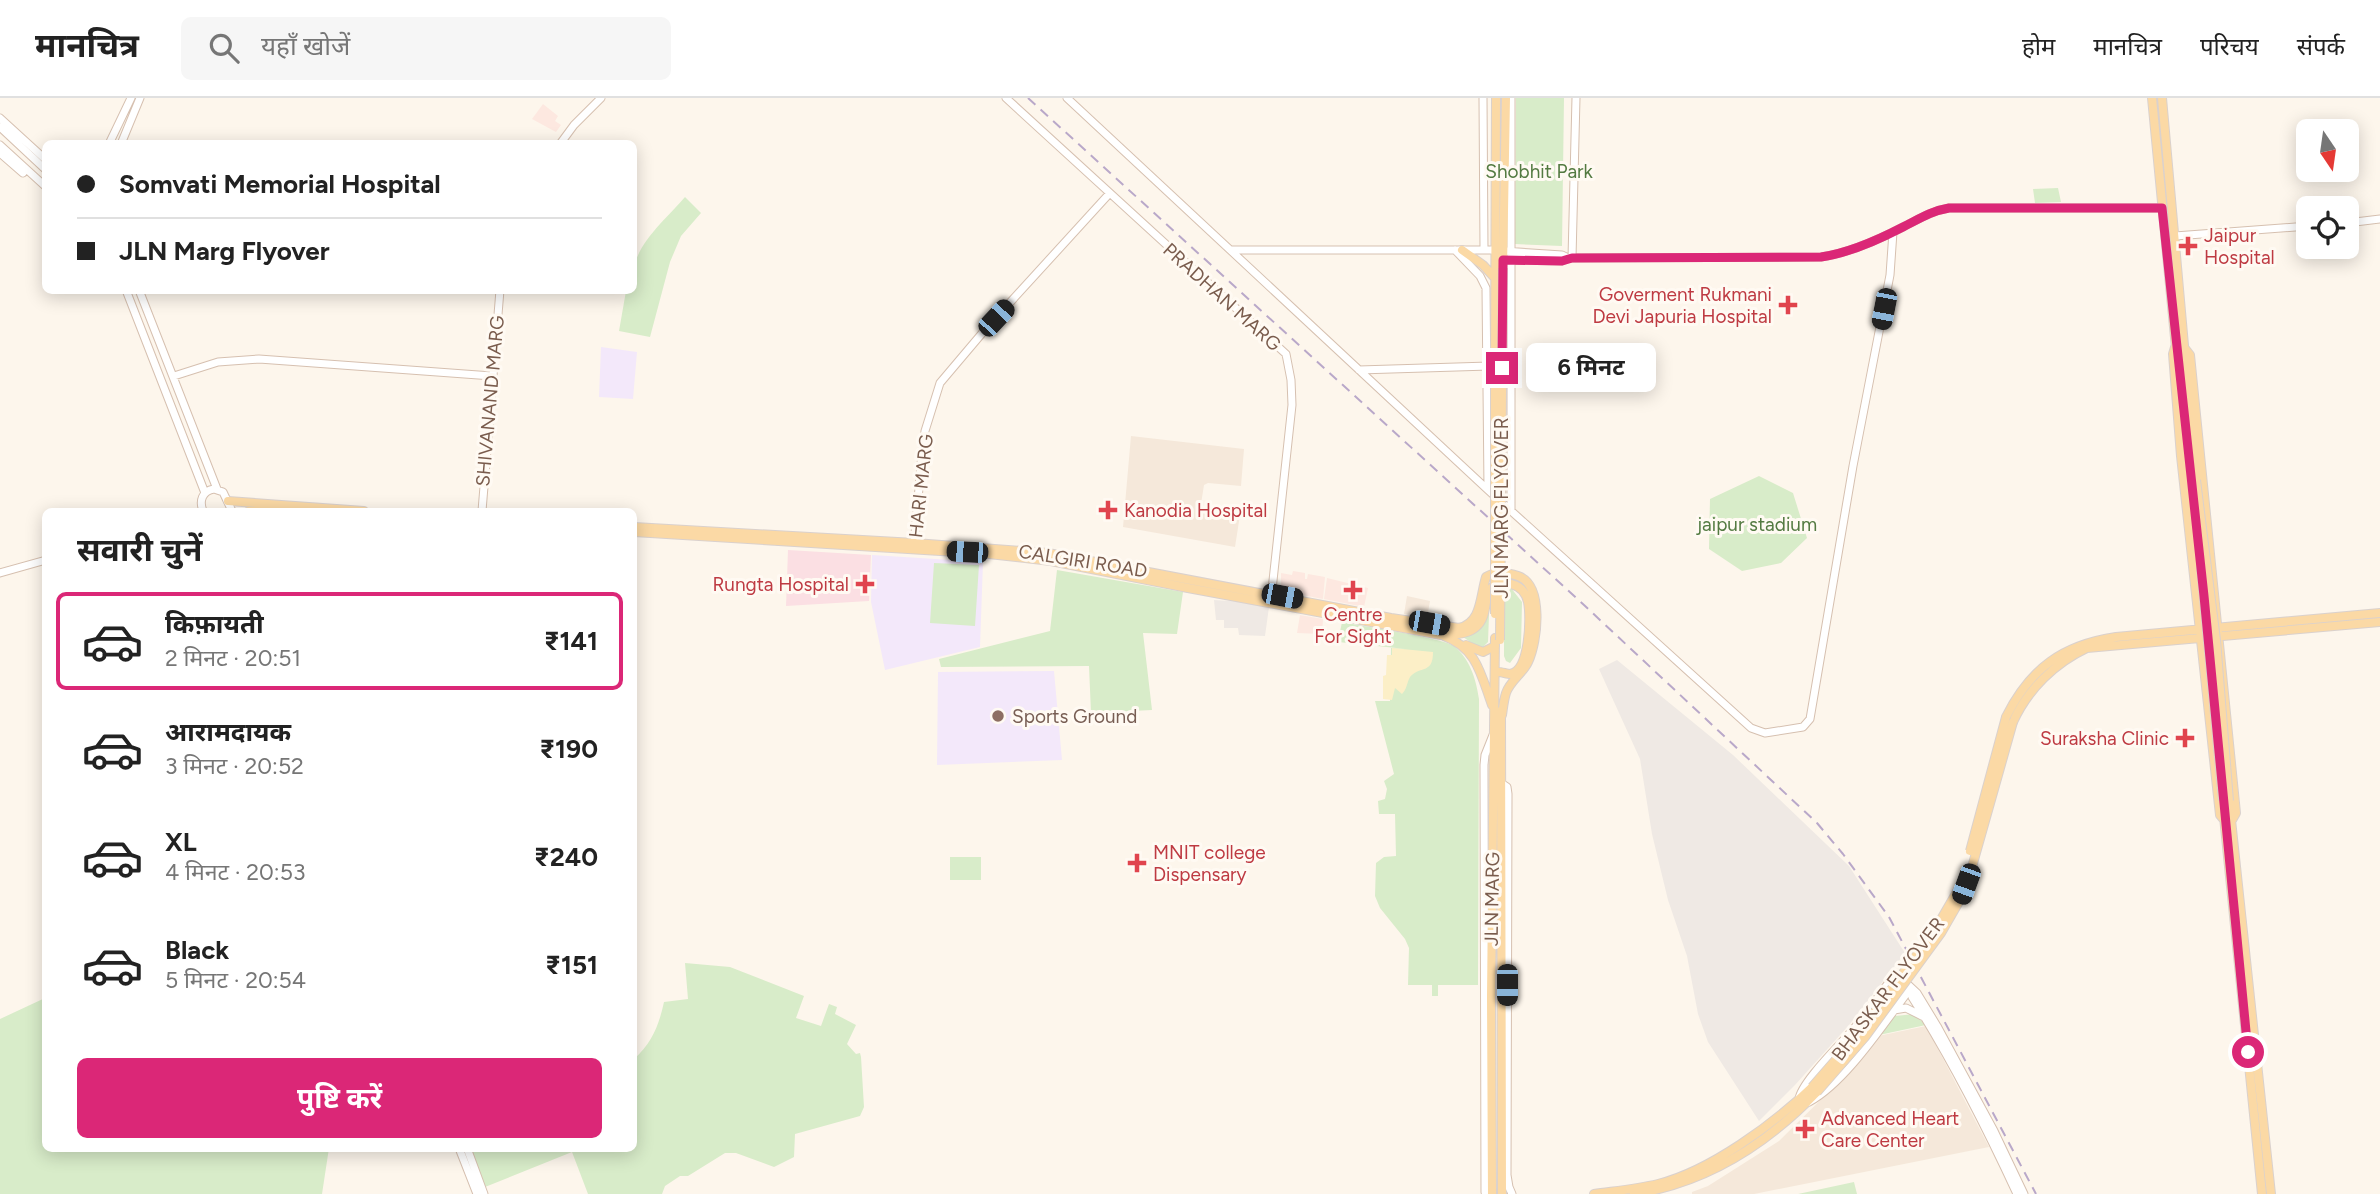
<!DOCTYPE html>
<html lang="hi">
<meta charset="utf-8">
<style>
:root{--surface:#fff;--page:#f6f6f6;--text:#222;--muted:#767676;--line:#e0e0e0;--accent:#db2777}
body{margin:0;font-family:Figtree,"Noto Sans Devanagari",sans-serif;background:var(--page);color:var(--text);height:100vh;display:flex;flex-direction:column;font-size:26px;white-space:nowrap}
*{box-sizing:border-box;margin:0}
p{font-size:23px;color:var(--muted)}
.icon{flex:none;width:38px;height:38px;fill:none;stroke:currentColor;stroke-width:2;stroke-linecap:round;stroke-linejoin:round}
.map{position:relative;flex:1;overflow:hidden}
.drawer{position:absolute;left:42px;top:410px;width:595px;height:644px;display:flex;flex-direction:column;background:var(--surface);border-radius:10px;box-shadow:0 4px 18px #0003}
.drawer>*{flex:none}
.guide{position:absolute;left:42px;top:42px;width:595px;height:154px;border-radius:10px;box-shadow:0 4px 18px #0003;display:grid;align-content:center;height:154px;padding:0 35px;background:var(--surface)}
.needle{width:46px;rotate:167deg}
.buttons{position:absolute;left:2296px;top:21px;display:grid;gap:14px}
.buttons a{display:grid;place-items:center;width:63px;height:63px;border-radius:10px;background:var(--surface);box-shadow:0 4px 18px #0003;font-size:35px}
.end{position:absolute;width:32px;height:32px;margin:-16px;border:9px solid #db2777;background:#fff;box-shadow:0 0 0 4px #fff}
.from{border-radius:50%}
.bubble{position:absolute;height:49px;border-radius:10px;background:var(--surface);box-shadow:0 4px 18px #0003;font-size:23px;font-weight:700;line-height:49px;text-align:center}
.car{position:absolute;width:21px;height:42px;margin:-21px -10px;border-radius:9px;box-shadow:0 0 5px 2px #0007;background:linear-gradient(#222 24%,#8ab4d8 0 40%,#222 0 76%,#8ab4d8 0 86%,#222 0)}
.guide b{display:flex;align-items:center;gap:24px;height:66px;font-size:26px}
.guide b+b{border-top:2px solid var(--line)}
.guide i{width:18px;height:18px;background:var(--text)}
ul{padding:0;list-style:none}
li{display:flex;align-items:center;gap:21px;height:98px;margin:0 14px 10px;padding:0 21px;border:4px solid transparent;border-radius:10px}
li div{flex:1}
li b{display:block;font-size:26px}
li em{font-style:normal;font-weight:700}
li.on{border-color:var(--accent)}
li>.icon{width:63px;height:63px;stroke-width:1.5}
h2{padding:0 35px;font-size:32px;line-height:84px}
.action{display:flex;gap:14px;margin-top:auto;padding:14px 35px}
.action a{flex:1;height:80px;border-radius:10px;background:var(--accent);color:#fff;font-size:28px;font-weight:700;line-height:80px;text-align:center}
header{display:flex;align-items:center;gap:42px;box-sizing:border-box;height:98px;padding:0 35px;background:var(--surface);border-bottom:2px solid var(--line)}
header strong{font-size:33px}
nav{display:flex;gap:38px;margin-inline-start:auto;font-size:24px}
.search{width:490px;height:63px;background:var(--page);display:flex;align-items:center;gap:18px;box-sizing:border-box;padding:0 24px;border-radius:10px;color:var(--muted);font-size:26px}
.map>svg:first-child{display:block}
.residential{fill:#f5e8da}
.commercial{fill:#fde8e0}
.industrial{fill:#efe9e4}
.education{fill:#f3e8fa}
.medical{fill:#fbdfe3}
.green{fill:#d8ecc9}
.sand{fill:#fcefc7}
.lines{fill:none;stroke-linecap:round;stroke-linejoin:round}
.secondary-casing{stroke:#d6c0b0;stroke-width:9}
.primary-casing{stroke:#dad1cd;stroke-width:10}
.secondary{stroke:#fff;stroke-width:7}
.primary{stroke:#fbd9a5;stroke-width:8}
.rail{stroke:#b9a8c9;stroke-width:2;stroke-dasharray:10 7;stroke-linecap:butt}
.primary-bridge-casing{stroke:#dad1cd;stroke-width:10;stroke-linecap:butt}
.primary-bridge{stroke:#fbd9a5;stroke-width:8}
.route{stroke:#db2777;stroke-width:9}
.health-dot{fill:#e0444e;stroke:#fffaf3;stroke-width:2.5}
.education-dot{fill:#8d6e63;stroke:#fffaf3;stroke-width:2.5}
.labels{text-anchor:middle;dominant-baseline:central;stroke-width:6;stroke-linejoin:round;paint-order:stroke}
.park-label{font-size:19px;fill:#537a41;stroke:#fffaf3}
.health-label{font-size:19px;fill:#be3a42;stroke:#fffaf3;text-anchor:start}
.street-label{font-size:19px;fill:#7a5c4d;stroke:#fffaf3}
.education-label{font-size:19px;fill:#785e54;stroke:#fffaf3;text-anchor:start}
</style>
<header>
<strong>मानचित्र</strong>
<div class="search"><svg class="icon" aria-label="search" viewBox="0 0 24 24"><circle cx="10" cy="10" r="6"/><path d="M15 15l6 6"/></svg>यहाँ खोजें</div>
<nav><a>होम</a><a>मानचित्र</a><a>परिचय</a><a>संपर्क</a></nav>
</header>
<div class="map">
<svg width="2380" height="1096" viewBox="0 0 2380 1096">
<rect width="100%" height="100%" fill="#fdf6ec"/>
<path class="residential" d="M1131 338 1244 351 1241 388 1208 385 1204 387 1200 412 1240 417 1235 449 1123 429Z
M1407 498 1430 503 1427 520 1404 516Z
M1926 928 1989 1049 1754 1096H1692V1094L1708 1088 1779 1043 1860 963 1878 938Z"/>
<path class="commercial" d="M543 6 558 18 555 23 561 27 556 34 532 21Z
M1293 473 1305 475V481H1307L1308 476 1325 479 1323 501 1281 493V475L1292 477Z
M1327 480 1368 490 1364 509 1324 501Z
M1300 517 1323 521 1322 536 1297 535Z"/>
<path class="industrial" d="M1214 502 1245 504 1269 509 1265 538 1239 537 1238 530H1224V522H1216Z
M1617 562 1733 657 1849 768 1905 855 1849 927 1795 987 1759 1023 1708 944 1698 916 1687 858 1668 802 1652 736 1640 661 1599 571Z"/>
<path class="education" d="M601 249 637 254 633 301 599 299Z
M872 457 983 464 980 549 885 572 871 504Z
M1054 573 1062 662 937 667 938 574Z"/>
<path class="medical" d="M788 452 871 457 869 503 786 508Z"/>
<path class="green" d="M1516 0H1564L1562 148 1515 146Z
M2058 90 2061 104 2035 105 2033 91Z
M685 99 701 115 681 138 670 164 650 239 619 233 626 193 634 192C634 185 632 177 634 170 638 144 669 118 685 99Z
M1759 378 1793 395 1807 440 1781 465 1742 473 1709 451 1710 401Z
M934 465 979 467 975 528 930 525Z
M1057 472 1183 494 1177 536 1143 535 1152 612 1091 615 1089 568 941 569 939 561 1050 533Z
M1504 488 1511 490 1522 504 1521 550 1510 565 1506 563 1504 558Z
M1490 491 1488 544 1481 551 1463 539C1487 531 1485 513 1490 491Z
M1342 524C1361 528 1443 540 1454 548 1470 561 1476 581 1479 601L1478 887H1438V898H1432V887H1408L1409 850 1405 841 1380 810 1375 798 1376 765 1384 759 1396 758 1395 716H1379L1378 703 1385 701 1387 691 1384 683 1394 676 1375 603H1390L1391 550 1406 551 1338 544Z
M950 759H981V782H950Z
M685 865 730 869 804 898 796 920 821 928 829 906 837 909 835 916 856 927 847 946 856 956 860 955 861 959 864 1009 860 1018 795 1036 794 1059 774 1069 736 1055H725L688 1078H680L665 1088 662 1096H588L572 1054 485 1089 470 1050H634V961C652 945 659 927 664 904L688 901Z
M45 900 46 1050H329L322 1096H0V921Z
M1915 916 1926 927 1879 937 1895 918Z
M1854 1084 1857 1096H1798Z"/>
<path class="sand" d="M1392 550 1433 554C1433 577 1420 567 1410 579 1407 584 1407 591 1402 596L1395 590 1392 602 1383 601V578L1386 577 1387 557H1392Z"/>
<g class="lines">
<defs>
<path id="secondary" d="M1006 0 1286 256 1291 282 1292 307 1271 501
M1067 0 1488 392 1751 630 1765 635 1803 629 1810 621 1853 368 1890 177 1893 134
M1483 0 1484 151
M1511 0V413
M0 20 46 62
M0 29 46 72
M109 46 131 0
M121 46 140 0
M560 46 574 27 601 0
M0 47 46 89
M0 55 23 75
M2347 125 2380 121
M2175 138 2308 128
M1231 152H1494
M1455 152 1480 178 1486 190 1488 391
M1503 153 1562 157 1568 160 1821 159C1849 155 1878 142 1903 129 1919 121 1931 113 1949 110H2162
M1572 160 1576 0
M1507 162 1562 163 1568 160
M126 192 205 395
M139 192 217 391
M1359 272 1489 268
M174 278 218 264 259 261 492 278
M203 413C199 403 202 393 214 391L223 394 232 413
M482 413 500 192
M914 448 922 355 925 333 940 285 984 233 1109 96
M0 475 46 462
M1501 685 1507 689 1508 696 1507 1077 1509 1089 1512 1096
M1911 891 1912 899C1952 962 1986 1029 2017 1096
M1894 912 1906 910 1922 918
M1799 1001C1801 984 1843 944 1856 928 1869 913 1880 896 1892 880L1902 881 1917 895 1937 928 1994 1033 2024 1096
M1809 1004C1846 984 1884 925 1910 891
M459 1050 477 1096
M467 1050 484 1096
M1485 1094 1484 667 1485 657 1493 637"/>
<path id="primary" d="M2152 0 2176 250
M2162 0 2196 382
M1462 152 1483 167 1495 180
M1503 170 1506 0
M2176 246 2173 256 2181 358 2220 717 2225 723
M2183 248 2190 257 2236 715 2232 722
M1495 264 1496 0
M2184 322 2190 381
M228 403 364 413
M249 413H270
M634 429 915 445 1048 455 1391 520 1459 530C1482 525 1480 498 1486 479 1495 473 1507 474 1518 478 1544 487 1538 543 1528 564 1523 575 1510 583 1506 595 1504 601 1503 610 1502 617
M634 434 989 456 1051 463 1188 490 1441 537C1459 537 1479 536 1484 515 1486 507 1486 500 1489 492 1503 480 1524 485 1528 504 1531 519 1530 573 1510 576 1508 576 1501 574 1499 574
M1444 538C1477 550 1481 577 1492 607
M1466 547 1483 554 1495 548
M1501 613 1502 1096
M2006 619C2030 571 2062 547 2116 539L2380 515
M2013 624C2028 591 2055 565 2087 550L2380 524
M2229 703 2271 1096
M2224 719 2262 1096
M1492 1096 1491 899 1495 540
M1594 1096C1615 1093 1637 1091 1658 1086 1710 1073 1774 1026 1812 989
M1634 1096C1706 1085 1767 1046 1817 994"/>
</defs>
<use href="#secondary" class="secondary-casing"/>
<use href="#primary" class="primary-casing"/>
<use href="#secondary" class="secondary"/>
<use href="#primary" class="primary"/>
<path class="rail" d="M1028 0 1584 507 1817 725 1843 756 1889 819 2036 1096"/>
<defs>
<path id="primary-bridge" d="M2196 382 2216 542 2229 703
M2201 468 2223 702
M1495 516V264
M1500 542 1503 170
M1970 753 2006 619
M1812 989 1860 934 1936 830 1958 792
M1817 994 1865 939 1941 835 1960 802 1972 769 2013 624"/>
</defs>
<use href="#primary-bridge" class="primary-bridge-casing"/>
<use href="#primary-bridge" class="primary-bridge"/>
</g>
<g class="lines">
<path class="route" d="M1502 270 1503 162 1562 163 1572 160 1821 159C1849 155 1878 142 1903 129 1919 121 1931 113 1949 110H2162L2204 498 2248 954"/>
</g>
<g class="health-dot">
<path d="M2184.5 137.5h7v7h7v7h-7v7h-7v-7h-7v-7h7z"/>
<path d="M1784.5 196.5h7v7h7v7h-7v7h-7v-7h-7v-7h7z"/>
<path d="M1104.5 401.5h7v7h7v7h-7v7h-7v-7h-7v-7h7z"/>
<path d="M861.5 475.5h7v7h7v7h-7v7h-7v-7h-7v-7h7z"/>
<path d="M1349.5 481.5h7v7h7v7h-7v7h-7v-7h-7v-7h7z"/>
<path d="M2181.5 629.5h7v7h7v7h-7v7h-7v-7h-7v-7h7z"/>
<path d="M1133.5 754.5h7v7h7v7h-7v7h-7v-7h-7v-7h7z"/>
<path d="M1801.5 1020.5h7v7h7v7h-7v7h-7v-7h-7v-7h7z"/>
</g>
<circle class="education-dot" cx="998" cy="618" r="7"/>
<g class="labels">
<g class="park-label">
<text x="1539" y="73">Shobhit Park</text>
<text x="1757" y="426">jaipur stadium</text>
</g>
<g class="health-label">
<text x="2204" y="137">Jaipur<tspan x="2204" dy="22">Hospital</tspan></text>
<text x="1772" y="196" text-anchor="end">Goverment Rukmani<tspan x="1772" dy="22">Devi Japuria Hospital</tspan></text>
<text x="1124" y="412">Kanodia Hospital</text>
<text x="849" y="486" text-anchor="end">Rungta Hospital</text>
<text x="1353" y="516" text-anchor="middle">Centre<tspan x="1353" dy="22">For Sight</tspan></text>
<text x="2169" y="640" text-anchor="end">Suraksha Clinic</text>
<text x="1153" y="754">MNIT college<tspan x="1153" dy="22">Dispensary</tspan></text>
<text x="1821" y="1020">Advanced Heart<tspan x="1821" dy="22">Care Center</tspan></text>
</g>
<g class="street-label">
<text transform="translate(1222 199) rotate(42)">PRADHAN MARG</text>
<text transform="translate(490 303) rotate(-85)">SHIVANAND MARG</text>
<text transform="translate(921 388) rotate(-84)">HARI MARG</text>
<text transform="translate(1501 410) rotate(-90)">JLN MARG FLYOVER</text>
<text transform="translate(1083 463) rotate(9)">CALGIRI ROAD</text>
<text transform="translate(1492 801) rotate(-89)">JLN MARG</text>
<text transform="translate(1888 891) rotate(-53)">BHASKAR FLYOVER</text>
</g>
<g class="education-label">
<text x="1012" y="618">Sports Ground</text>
</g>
</g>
</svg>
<div class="buttons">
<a><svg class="needle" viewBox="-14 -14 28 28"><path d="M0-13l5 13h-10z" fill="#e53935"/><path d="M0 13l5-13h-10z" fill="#767676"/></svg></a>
<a><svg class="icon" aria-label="locate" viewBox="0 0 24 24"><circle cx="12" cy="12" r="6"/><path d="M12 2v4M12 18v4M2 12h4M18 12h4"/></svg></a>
</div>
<i class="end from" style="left:2248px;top:954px"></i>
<i class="end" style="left:1502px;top:270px"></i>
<div class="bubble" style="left:1526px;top:245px;width:130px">6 मिनट</div>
<i class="car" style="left:1884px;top:211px;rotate:191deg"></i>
<i class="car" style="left:996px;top:220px;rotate:43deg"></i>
<i class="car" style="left:967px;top:454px;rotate:273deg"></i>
<i class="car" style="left:1282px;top:498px;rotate:101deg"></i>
<i class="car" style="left:1429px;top:525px;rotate:100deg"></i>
<i class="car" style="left:1966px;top:786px;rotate:200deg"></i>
<i class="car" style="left:1507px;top:887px;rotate:180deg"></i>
<div class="guide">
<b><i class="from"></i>Somvati Memorial Hospital</b>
<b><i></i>JLN Marg Flyover</b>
</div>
<section class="drawer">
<h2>सवारी चुनें</h2>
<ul>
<li class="on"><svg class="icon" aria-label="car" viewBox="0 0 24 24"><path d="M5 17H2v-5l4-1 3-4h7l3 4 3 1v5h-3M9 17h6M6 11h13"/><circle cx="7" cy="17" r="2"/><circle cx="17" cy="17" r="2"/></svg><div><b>किफ़ायती</b><p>2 मिनट · 20:51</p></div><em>₹141</em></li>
<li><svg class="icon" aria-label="car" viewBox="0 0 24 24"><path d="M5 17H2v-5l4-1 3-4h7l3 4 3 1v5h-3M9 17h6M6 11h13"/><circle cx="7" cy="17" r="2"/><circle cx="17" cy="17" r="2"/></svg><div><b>आरामदायक</b><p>3 मिनट · 20:52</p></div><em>₹190</em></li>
<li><svg class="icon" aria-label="car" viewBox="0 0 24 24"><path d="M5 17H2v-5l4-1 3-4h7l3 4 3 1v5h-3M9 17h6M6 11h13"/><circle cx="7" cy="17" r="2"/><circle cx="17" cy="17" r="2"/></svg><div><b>XL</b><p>4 मिनट · 20:53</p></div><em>₹240</em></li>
<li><svg class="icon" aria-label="car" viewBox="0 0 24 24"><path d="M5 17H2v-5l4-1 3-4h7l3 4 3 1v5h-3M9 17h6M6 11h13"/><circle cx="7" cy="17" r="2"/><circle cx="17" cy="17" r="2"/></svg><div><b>Black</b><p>5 मिनट · 20:54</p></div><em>₹151</em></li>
</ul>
<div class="action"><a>पुष्टि करें</a></div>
</section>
</div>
